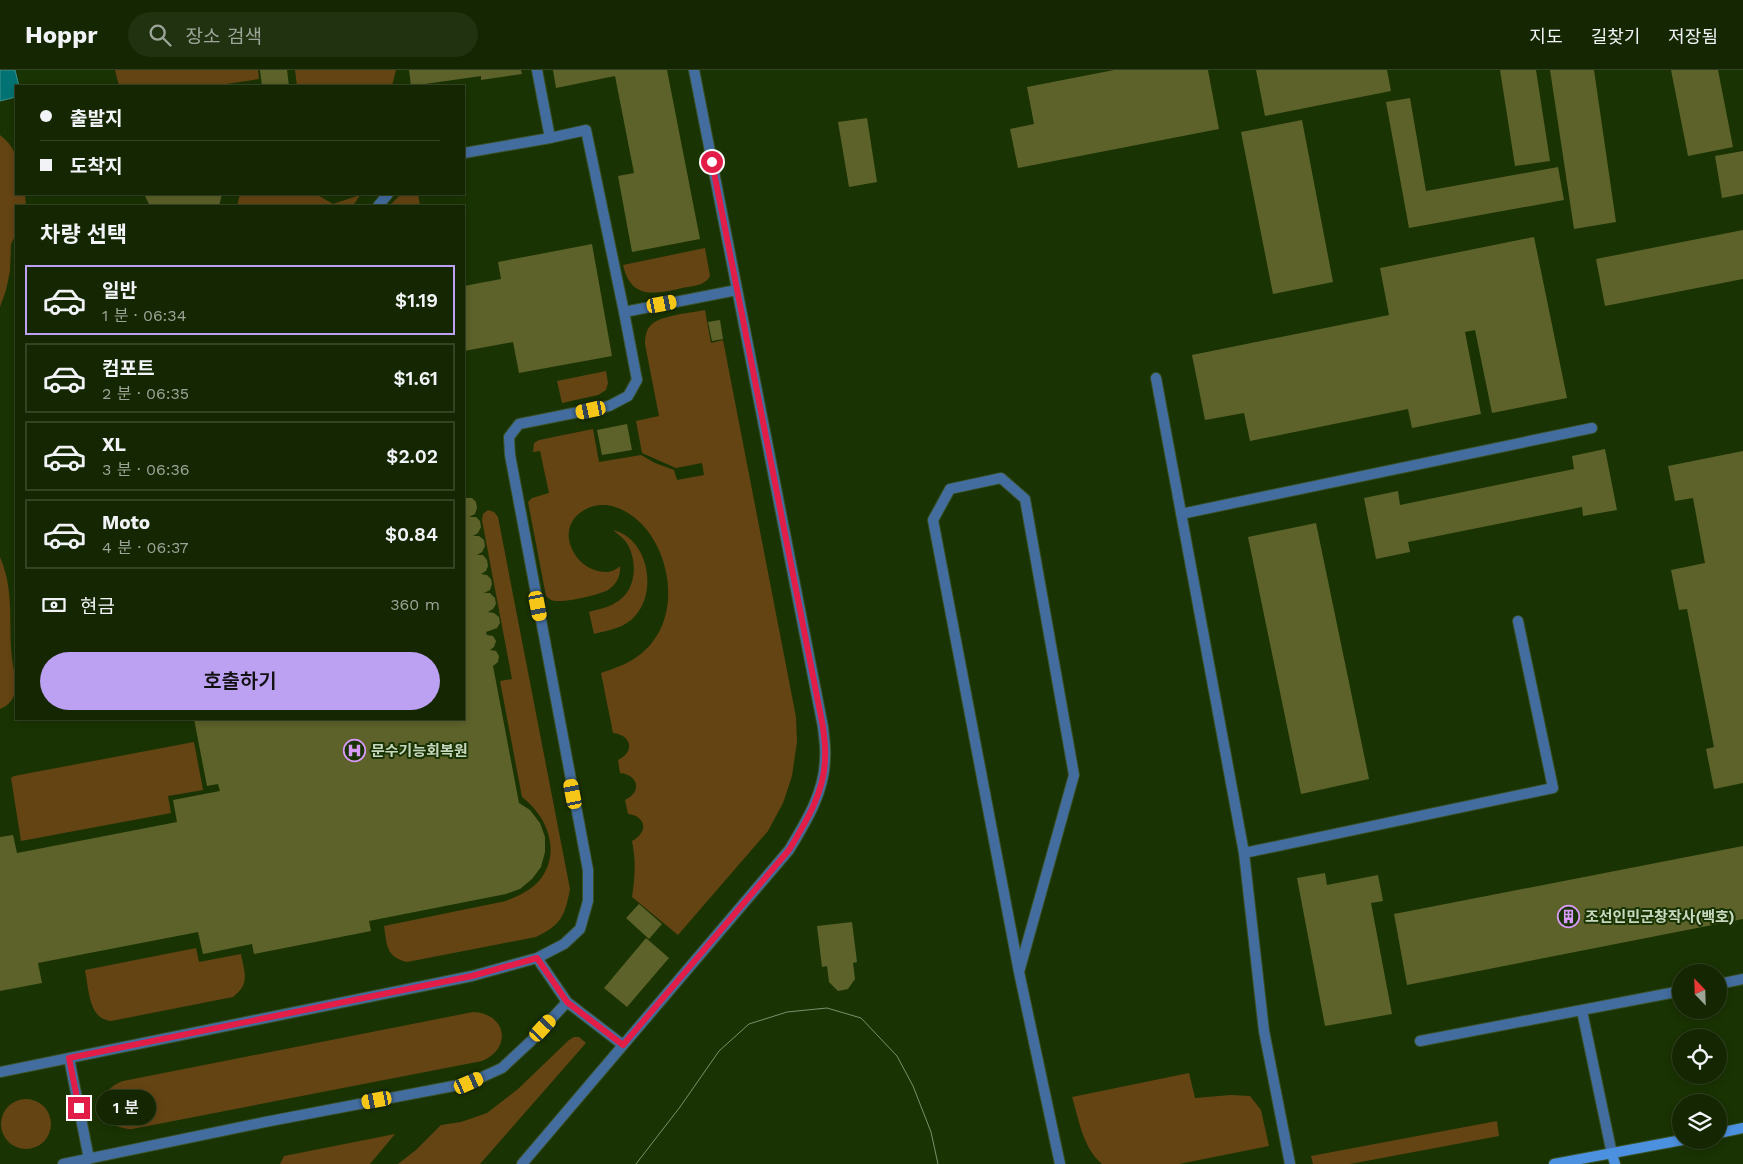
<!DOCTYPE html>
<html lang="ko">
<meta charset="utf-8">
<style>
:root{--surface:#142602;--page:#213211;--text:#f1f3f6;--muted:#9da599;--line:#334324;--accent:#bca0f2}
body{margin:0;font-family:"Work Sans","Noto Sans KR",sans-serif;background:var(--page);color:var(--text);height:100vh;display:flex;flex-direction:column;font-size:19px;white-space:nowrap}
*{box-sizing:border-box;margin:0}
p{font-size:16px;color:var(--muted)}
.icon{flex:none;width:28px;height:28px;fill:none;stroke:currentColor;stroke-width:2;stroke-linecap:round;stroke-linejoin:round}
.map{position:relative;flex:1;overflow:hidden}
.drawer{position:absolute;left:15px;top:135px;width:450px;height:515px;display:flex;flex-direction:column;background:var(--surface);border-radius:0px;box-shadow:0 2px 8px #0003,0 0 0 1px var(--line)}
.drawer>*{flex:none}
.top-card{position:absolute;left:15px;top:15px;width:450px;height:110px;border-radius:0px;box-shadow:0 2px 8px #0003,0 0 0 1px var(--line);display:grid;align-content:center;height:110px;padding:0 25px;background:var(--surface)}
.needle{width:32px;rotate:337deg}
.fabs{position:absolute;left:1672px;top:894px;display:grid;gap:10px}
.fabs a{display:grid;place-items:center;width:55px;height:55px;border-radius:50%;background:var(--surface);box-shadow:0 2px 8px #0003,0 0 0 1px var(--line);font-size:25px}
.end{position:absolute;width:22px;height:22px;margin:-11px;border:6px solid #e11d48;background:#fff;box-shadow:0 0 0 2px #fff}
.from{border-radius:50%}
.bubble{position:absolute;height:35px;border-radius:18px;background:var(--surface);box-shadow:0 2px 8px #0003,0 0 0 1px var(--line);font-size:16px;font-weight:600;line-height:35px;text-align:center}
.car{position:absolute;width:15px;height:30px;margin:-15px -8px;border-radius:6px;box-shadow:0 0 4px 1px #0007;background:linear-gradient(#f5c518 24%,#345 0 40%,#f5c518 0 76%,#345 0 86%,#f5c518 0)}
.top-card b{display:flex;align-items:center;gap:18px;height:48px;font-size:19px}
.top-card b+b{border-top:1px solid var(--line)}
.top-card i{width:12px;height:12px;background:var(--text)}
ul{padding:0;list-style:none}
li{display:flex;align-items:center;gap:15px;height:70px;margin:0 10px 8px;padding:0 15px;border:2px solid var(--line);border-radius:0px}
li div{flex:1}
li b{display:block;font-size:19px}
li em{font-style:normal;font-weight:600}
li.selected{border-color:var(--accent)}
li>.icon{width:45px;height:45px;stroke-width:1.5}
h2{padding:0 25px;font-size:22px;line-height:60px}
.pay{display:flex;align-items:center;gap:12px;height:55px;padding:0 25px;font-size:19px}
.pay p{margin-inline-start:auto}
.action{display:flex;gap:10px;margin-top:auto;padding:10px 25px}
.action a{flex:1;height:58px;border-radius:30px;background:var(--accent);color:#111;font-size:20px;font-weight:600;line-height:58px;text-align:center}
header{display:flex;align-items:center;gap:30px;box-sizing:border-box;height:70px;padding:0 25px;background:var(--surface);border-bottom:1px solid var(--line)}
header strong{font-size:24px}
nav{display:flex;gap:28px;margin-inline-start:auto;font-size:18px}
.search{width:350px;height:45px;background:var(--page);display:flex;align-items:center;gap:12px;box-sizing:border-box;padding:0 18px;border-radius:28px;color:var(--muted);font-size:19px}
.map>svg:first-child{display:block}
.green{fill:#654413}
.water{fill:#027372;stroke:#3d9189}
.building{fill:#5d622a}
.lines{fill:none;stroke-linecap:round;stroke-linejoin:round}
.lane-casing{stroke:#395125;stroke-width:12}
.street-casing{stroke:#395125;stroke-width:12}
.secondary-casing{stroke:#395125;stroke-width:12}
.lane{stroke:#436d9f;stroke-width:10}
.street{stroke:#436d9f;stroke-width:10}
.secondary{stroke:#4c91e0;stroke-width:10}
.tram{stroke:#7b8f6c;stroke-width:1}
.route{stroke:#e11d48;stroke-width:6}
.labels{text-anchor:middle;dominant-baseline:central;stroke-width:4;stroke-linejoin:round;paint-order:stroke}
.poi-label{font-size:15px;font-weight:bold;fill:#c8d8bf;stroke:#1a3303;text-anchor:start}
</style>
<header>
<strong>Hoppr</strong>
<div class="search"><svg class="icon" aria-label="search" viewBox="0 0 24 24"><circle cx="10" cy="10" r="6"/><path d="M15 15l6 6"/></svg>장소 검색</div>
<nav><a>지도</a><a>길찾기</a><a>저장됨</a></nav>
</header>
<div class="map">
<svg width="1743" height="1094" viewBox="0 0 1743 1094">
<rect width="100%" height="100%" fill="#1a3303"/>
<path class="green" d="M115 0H258L259 9 214 16H119Z
M295 0H396L392 16H297Z
M0 65C23 83 16 97 16 124H25L26 136H16V164L11 174 10 201 6 220 0 237Z
M240 124H316L333 134 360 125 353 136H237Z
M401 124H418L420 136H389Z
M705 178 710 206C705 216 692 216 682 218 655 224 631 230 623 195Z
M705 240 711 273 723 270 796 647 797 672 792 706 783 733 768 761 678 865 632 827C635 808 636 790 632 771 649 762 646 746 628 744L625 730C642 722 639 705 620 703L618 690C635 682 632 665 613 663L601 603C616 598 630 593 642 583 673 557 674 512 658 478 650 460 634 443 615 437 591 429 562 447 570 474 574 486 581 494 592 499 602 503 612 504 620 496 621 506 616 515 608 520 598 525 568 532 557 531 552 531 549 529 546 526L528 432 532 428 549 423 540 381 533 382 534 373 539 370 593 359 599 392 641 385 655 393 674 400 677 410 704 405 702 393 676 398 642 383 636 351 659 346 645 274C645 267 646 260 651 255 661 245 691 243 705 240Z
M606 301 608 313 606 320 598 325 562 333 557 311Z
M488 440 494 442 498 447 570 819C565 846 561 855 536 867L407 892C386 887 387 875 384 856L506 831C518 826 530 821 539 811 562 783 548 747 522 727L500 611 512 609 482 450 483 444Z
M613 460C648 468 658 521 635 546 625 558 609 560 594 564L589 542C598 539 608 538 615 533 635 523 638 496 629 477 626 470 619 465 613 460Z
M0 487C16 525 7 557 13 595 14 603 17 611 16 619 15 627 9 636 0 639Z
M194 672 203 720 168 726 171 743 21 771 11 708 14 706Z
M196 878 199 892 241 884C244 902 251 913 233 927L111 951C88 949 89 918 85 900Z
M473 942C506 943 513 978 482 991L132 1059C99 1059 91 1022 123 1011Z
M574 967H579L586 973 480 1094H398L416 1080 441 1055 461 1052 487 1043 518 1019 569 970Z
M1189 1003 1195 1028 1231 1025 1250 1026 1261 1040 1269 1076 1179 1094H1102C1083 1078 1079 1050 1072 1027Z
M1 1054a25 25 0 1 1 50 0a25 25 0 1 1-50 0Z
M1497 1051 1499 1066 1350 1094H1313L1311 1086Z
M395 1064 370 1094H280L284 1086Z"/>
<path class="water" d="M0 0H15L19 16H16V27L0 31Z"/>
<path class="building" d="M260 0H287L289 16H262Z
M409 0H521L522 4 481 10V6L411 16Z
M553 0H667L700 169 632 182 618 106 634 103 615 6 556 18Z
M1114 0H1208L1219 59 1018 98 1010 59 1034 54 1027 17Z
M1256 0H1387L1391 21 1265 46Z
M1500 0H1536L1550 91 1515 96Z
M1550 0H1594L1616 152 1574 159Z
M1671 0H1718L1733 77 1688 86Z
M1410 28 1426 121 1558 97 1564 130 1409 158 1386 32Z
M867 48 877 112 849 117 838 52Z
M1302 50 1333 212 1273 224 1241 62Z
M1743 81V124L1722 128 1715 86Z
M144 124H222L219 136H150Z
M1743 160V209L1605 236 1596 189Z
M1534 167 1567 328 1492 343 1475 260 1465 262 1481 344 1412 358 1408 339 1250 371 1244 343 1205 350 1192 285 1389 245 1380 198Z
M592 174 612 286 519 303 513 272 464 281V216L501 209 498 192Z
M720 250 723 269 712 271 708 252Z
M627 354 632 380 602 385 597 360Z
M1605 379 1617 440 1583 446 1582 437 1408 472 1410 482 1376 489 1364 428 1398 421 1400 435 1574 399 1572 386Z
M1743 381V713L1714 719 1706 679 1714 677 1687 539 1679 540 1671 500 1705 493 1693 428 1675 431 1668 396Z
M464 428H472L476 432 477 438 475 444 469 447H476L480 451 481 457 478 463 473 466H479L484 470 485 476 482 482 477 485H483L487 490 488 496 486 501 481 504 487 505 491 509 492 514 490 520 484 523H490L495 528 496 534 493 539 488 542 494 543 499 547 500 553 497 558 486 562 487 565 493 566 496 571 494 577 490 580 496 581 499 586 498 592 493 596 519 733 530 740 540 753 545 767V782L541 797 532 809 520 819 506 824 369 851 371 861 254 884 252 874 203 884 198 862 38 893 42 913 0 921V767L13 765 17 783 177 752 173 730 220 721 218 714 207 716 194 649H464Z
M1316 453 1369 709 1301 724 1248 467Z
M1743 776V849L1407 915 1394 844Z
M1325 803 1327 815 1378 805 1383 831 1371 833 1392 944 1325 956 1297 808Z
M639 834 662 854 649 869 626 848Z
M852 852 857 892 853 893 855 909 848 919 838 921 829 912 827 896 822 897 817 856Z
M646 868 669 888 627 937 604 918Z"/>
<g class="lines">
<defs>
<path id="lane" d="M537 0 550 68
M378 136 388 124
M1156 308 1244 783 1264 961 1290 1094
M1181 444 1592 358
M1244 783 1553 718 1518 551
M1719 914 1743 909
M1582 941 1612 1084
M1420 971 1681 921"/>
<path id="street" d="M464 83 550 68 586 60 624 242 737 220
M537 888 567 932 623 975
M1019 902 1074 705 1025 429 1001 408 950 419 933 450 1019 902 1060 1094
M69 988 89 1089
M0 1002 472 906 537 888 564 874 580 859 588 831V800L510 385 509 367 519 354 609 336 628 326 637 310 624 242
M63 1094 265 1052 469 1013 502 998 531 971 567 932
M522 1094 789 780C806 752 825 721 825 688 826 678 824 667 823 657L694 0"/>
<path id="secondary" d="M1719 1063 1743 1058
M1612 1084 1615 1094
M1554 1094 1682 1070"/>
</defs>
<use href="#lane" class="lane-casing"/>
<use href="#street" class="street-casing"/>
<use href="#secondary" class="secondary-casing"/>
<use href="#lane" class="lane"/>
<use href="#street" class="street"/>
<use href="#secondary" class="secondary"/>
<path class="tram" d="M636 1094 680 1037 719 981 749 954 787 942 827 938 861 948 897 986 913 1016 931 1062 938 1094"/>
</g>
<g class="lines">
<path class="route" d="M79 1038 69 988 472 906 537 888 567 932 623 975 789 780C806 752 825 721 825 688 826 678 824 667 823 657L712 92"/>
</g>
<defs>
<symbol id="hospital-ring" viewBox="-11 -11 22 22"><circle r="9.5" fill="#1a3303" stroke="#d89af8" stroke-width="1.5"/><path d="M-5-5h3v3.5h4V-5h3V5h-3V1.5h-4V5h-3Z" fill="#d89af8"/></symbol>
<symbol id="building-ring" viewBox="-11 -11 22 22"><circle r="9.5" fill="#1a3303" stroke="#d89af8" stroke-width="1.5"/><path d="M-4-6H4V6H1V3H-1V6H-4ZM-2.5-4.3h1.7v1.8h-1.7ZM.8-4.3h1.7v1.8H.8ZM-2.5-1h1.7V.8h-1.7ZM.8-1h1.7V.8H.8Z" fill="#d89af8"/></symbol>
</defs>
<g fill-rule="evenodd">
<use href="#hospital-ring" x="342" y="668" width="25" height="25"/>
<use href="#building-ring" x="1556" y="834" width="25" height="25"/>
</g>
<g class="labels">
<g class="poi-label">
<text x="371" y="681">문수기능회복원</text>
<text x="1585" y="847">조선인민군창작사(백호)</text>
</g>
</g>
</svg>
<div class="fabs">
<a><svg class="needle" viewBox="-14 -14 28 28"><path d="M0-13l5 13h-10z" fill="#e53935"/><path d="M0 13l5-13h-10z" fill="#9da599"/></svg></a>
<a><svg class="icon" aria-label="locate" viewBox="0 0 24 24"><circle cx="12" cy="12" r="6"/><path d="M12 2v4M12 18v4M2 12h4M18 12h4"/></svg></a>
<a><svg class="icon" aria-label="layers" viewBox="0 0 24 24"><path d="M12 4l9 5-9 5-9-5zM3 14l9 5 9-5"/></svg></a>
</div>
<i class="end from" style="left:712px;top:92px"></i>
<i class="end" style="left:79px;top:1038px"></i>
<div class="bubble" style="left:96px;top:1020px;width:60px">1 분</div>
<i class="car" style="left:662px;top:234px;rotate:79deg"></i>
<i class="car" style="left:591px;top:340px;rotate:258deg"></i>
<i class="car" style="left:538px;top:536px;rotate:169deg"></i>
<i class="car" style="left:573px;top:724px;rotate:349deg"></i>
<i class="car" style="left:543px;top:958px;rotate:43deg"></i>
<i class="car" style="left:469px;top:1013px;rotate:66deg"></i>
<i class="car" style="left:377px;top:1030px;rotate:259deg"></i>
<div class="top-card">
<b><i class="from"></i>출발지</b>
<b><i></i>도착지</b>
</div>
<section class="drawer">
<h2>차량 선택</h2>
<ul>
<li class="selected"><svg class="icon" aria-label="car" viewBox="0 0 24 24"><path d="M5 17H2v-5l4-1 3-4h7l3 4 3 1v5h-3M9 17h6M6 11h13"/><circle cx="7" cy="17" r="2"/><circle cx="17" cy="17" r="2"/></svg><div><b>일반</b><p>1 분 · 06:34</p></div><em>$1.19</em></li>
<li><svg class="icon" aria-label="car" viewBox="0 0 24 24"><path d="M5 17H2v-5l4-1 3-4h7l3 4 3 1v5h-3M9 17h6M6 11h13"/><circle cx="7" cy="17" r="2"/><circle cx="17" cy="17" r="2"/></svg><div><b>컴포트</b><p>2 분 · 06:35</p></div><em>$1.61</em></li>
<li><svg class="icon" aria-label="car" viewBox="0 0 24 24"><path d="M5 17H2v-5l4-1 3-4h7l3 4 3 1v5h-3M9 17h6M6 11h13"/><circle cx="7" cy="17" r="2"/><circle cx="17" cy="17" r="2"/></svg><div><b>XL</b><p>3 분 · 06:36</p></div><em>$2.02</em></li>
<li><svg class="icon" aria-label="car" viewBox="0 0 24 24"><path d="M5 17H2v-5l4-1 3-4h7l3 4 3 1v5h-3M9 17h6M6 11h13"/><circle cx="7" cy="17" r="2"/><circle cx="17" cy="17" r="2"/></svg><div><b>Moto</b><p>4 분 · 06:37</p></div><em>$0.84</em></li>
</ul>
<div class="pay"><svg class="icon" aria-label="cash" viewBox="0 0 24 24"><path d="M3 7h18v10H3z"/><circle cx="12" cy="12" r="2"/></svg>현금<p>360 m</p></div>
<div class="action"><a>호출하기</a></div>
</section>
</div>
